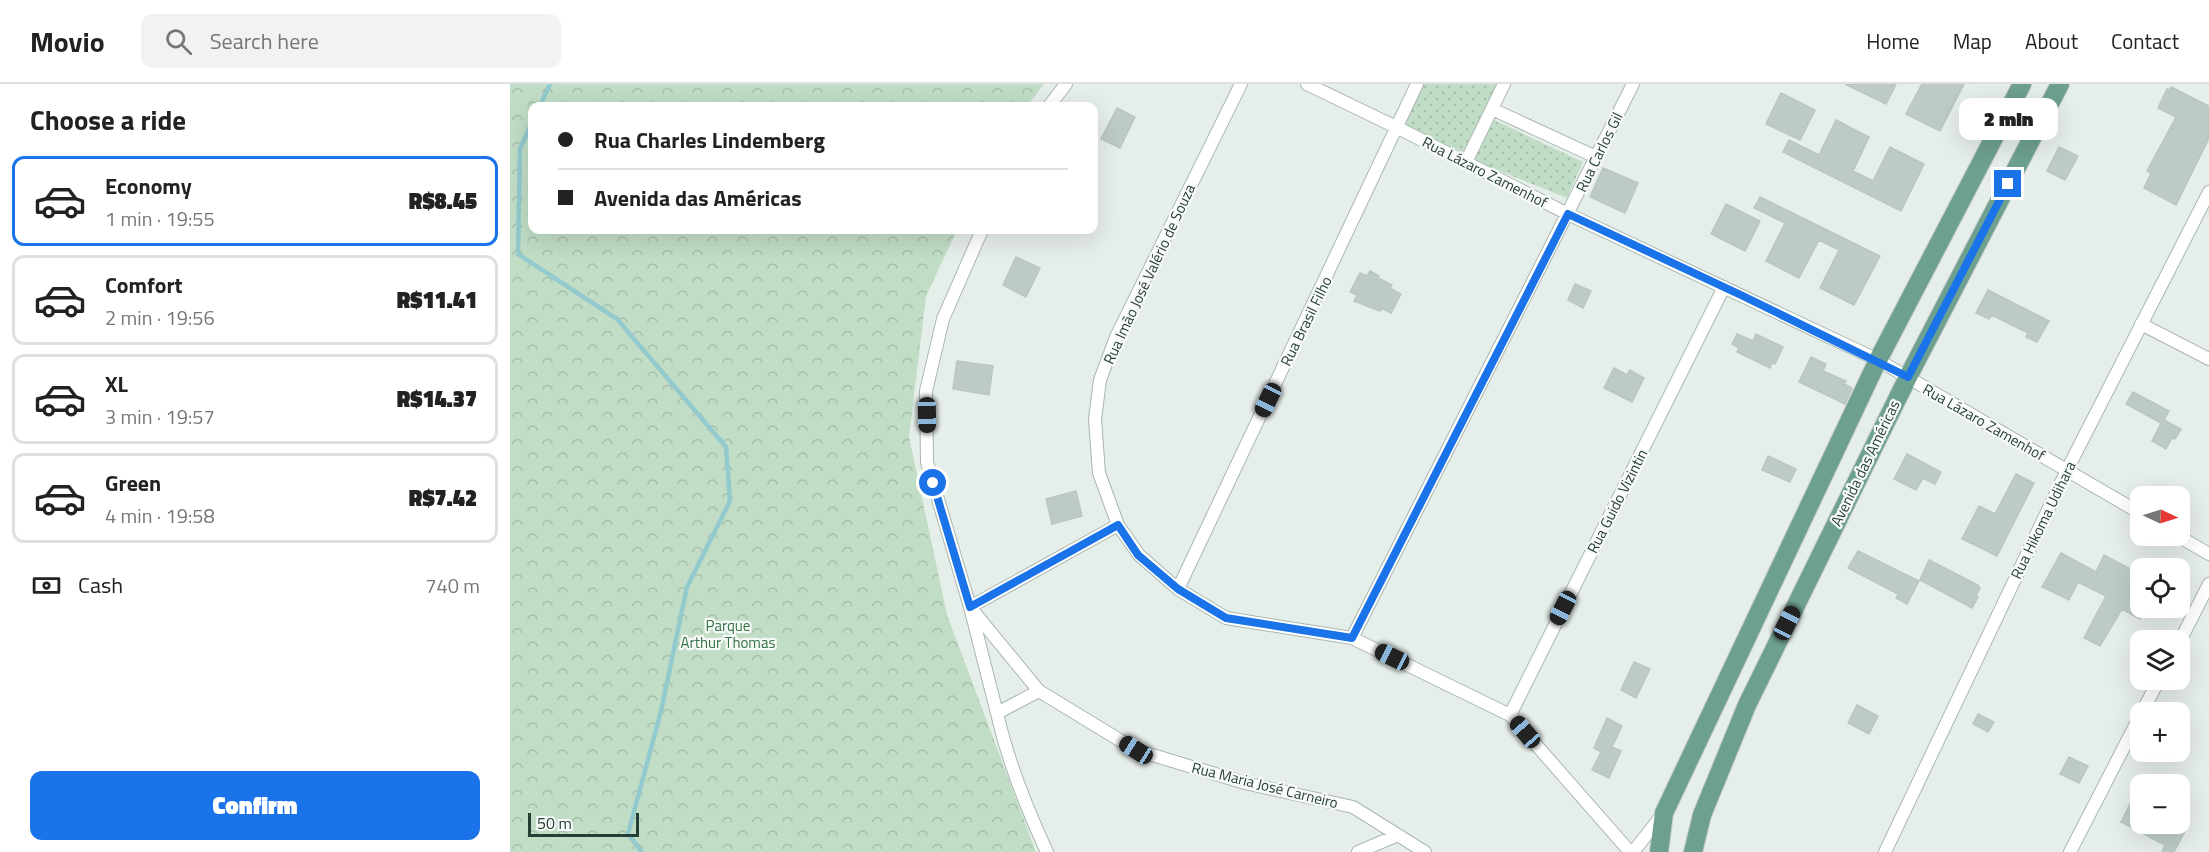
<!DOCTYPE html>
<meta charset="utf-8">
<style>
:root{--surface:#fff;--page:#f2f2f2;--text:#222;--muted:#767676;--line:#e0e0e0;--accent:#1a73e8}
body{margin:0;font-family:"Titillium Web",sans-serif;background:var(--page);color:var(--text);height:100vh;display:flex;flex-direction:column;font-size:22px;white-space:nowrap}
*{box-sizing:border-box;margin:0}
p{font-size:20px;color:var(--muted)}
.icon{flex:none;width:33px;height:33px;fill:none;stroke:currentColor;stroke-width:2;stroke-linecap:round;stroke-linejoin:round}
.map{position:relative;flex:1;overflow:hidden}
.sheet{display:flex;flex-direction:column;background:var(--surface);width:510px}
.sheet>*{flex:none}
.banner{position:absolute;left:18px;top:18px;width:570px;height:132px;border-radius:12px;box-shadow:0 6px 24px #0002;display:grid;align-content:center;height:132px;padding:0 30px;background:var(--surface)}
.needle{width:39px;rotate:94deg}
.tools{position:absolute;left:1620px;top:402px;display:grid;gap:12px}
.tools a{display:grid;place-items:center;width:60px;height:60px;border-radius:12px;background:var(--surface);box-shadow:0 6px 24px #0002;font-size:30px}
.scale{position:absolute;left:18px;bottom:15px;width:111px;box-sizing:border-box;padding-left:6px;border:3px solid #263f36;border-top:0;font-size:16px;line-height:21px;white-space:nowrap;color:#263f36;-webkit-text-stroke:4px #f7faf8;paint-order:stroke}
.end{position:absolute;width:27px;height:27px;margin:-14px;border:8px solid #1a73e8;background:#fff;box-shadow:0 0 0 3px #fff}
.from{border-radius:50%}
.bubble{position:absolute;height:42px;border-radius:12px;background:var(--surface);box-shadow:0 6px 24px #0002;font-size:20px;font-weight:800;line-height:42px;text-align:center}
.car{position:absolute;width:18px;height:36px;margin:-18px -9px;border-radius:8px;box-shadow:0 0 4px 2px #0007;background:linear-gradient(#222 24%,#8ab4d8 0 40%,#222 0 76%,#8ab4d8 0 86%,#222 0)}
.banner b{display:flex;align-items:center;gap:21px;height:57px;font-size:22px}
.banner b+b{border-top:2px solid var(--line)}
.banner i{width:15px;height:15px;background:var(--text)}
ul{padding:0;list-style:none}
li{display:flex;align-items:center;gap:18px;height:90px;margin:0 12px 9px;padding:0 18px;border:3px solid var(--line);border-radius:12px}
li div{flex:1}
li b{display:block;font-size:22px}
li em{font-style:normal;font-weight:800}
li.current{border-color:var(--accent)}
li>.icon{width:54px;height:54px;stroke-width:1.5}
h2{padding:0 30px;font-size:27px;line-height:72px}
.pay{display:flex;align-items:center;gap:15px;height:66px;padding:0 30px;font-size:22px}
.pay p{margin-inline-start:auto}
.button{display:flex;gap:12px;margin-top:auto;padding:12px 30px}
.button a{flex:1;height:69px;border-radius:12px;background:var(--accent);color:#fff;font-size:24px;font-weight:800;line-height:69px;text-align:center}
header{display:flex;align-items:center;gap:36px;box-sizing:border-box;height:84px;padding:0 30px;background:var(--surface);border-bottom:2px solid var(--line)}
header strong{font-size:28px}
nav{display:flex;gap:33px;margin-inline-start:auto;font-size:21px}
.search{width:420px;height:54px;background:var(--page);display:flex;align-items:center;gap:15px;box-sizing:border-box;padding:0 21px;border-radius:12px;color:var(--muted);font-size:22px}
main{display:flex;flex:1;min-height:0}
.map>svg:first-child{display:block}
.forest{fill:url(#forest-crowns)}
.park{fill:url(#park-dots)}
.lines{fill:none;stroke-linecap:round;stroke-linejoin:round}
.stream{stroke:#93cace;stroke-width:4.5}
.building{fill:#becbc5;stroke:#b9c7c0;stroke-width:1.5}
.street-casing{stroke:#a9b6b0;stroke-width:14}
.primary-casing{stroke:#c2c9c7;stroke-width:20}
.street{stroke:#fff;stroke-width:12}
.primary{stroke:#6ea08f;stroke-width:18}
.route{stroke:#1a73e8;stroke-width:8}
.labels{text-anchor:middle;dominant-baseline:central;stroke-width:4.5;stroke-linejoin:round;paint-order:stroke}
.street-label{font-size:15px;fill:#263f36;stroke:#f7faf8}
.park-label{font-size:15px;fill:#337346;stroke:#f7faf8}
</style>
<header>
<strong>Movio</strong>
<div class="search"><svg class="icon" aria-label="search" viewBox="0 0 24 24"><circle cx="10" cy="10" r="6"/><path d="M15 15l6 6"/></svg>Search here</div>
<nav><a>Home</a><a>Map</a><a>About</a><a>Contact</a></nav>
</header>
<main>
<section class="sheet">
<h2>Choose a ride</h2>
<ul>
<li class="current"><svg class="icon" aria-label="car" viewBox="0 0 24 24"><path d="M5 17H2v-5l4-1 3-4h7l3 4 3 1v5h-3M9 17h6M6 11h13"/><circle cx="7" cy="17" r="2"/><circle cx="17" cy="17" r="2"/></svg><div><b>Economy</b><p>1 min · 19:55</p></div><em>R$8.45</em></li>
<li><svg class="icon" aria-label="car" viewBox="0 0 24 24"><path d="M5 17H2v-5l4-1 3-4h7l3 4 3 1v5h-3M9 17h6M6 11h13"/><circle cx="7" cy="17" r="2"/><circle cx="17" cy="17" r="2"/></svg><div><b>Comfort</b><p>2 min · 19:56</p></div><em>R$11.41</em></li>
<li><svg class="icon" aria-label="car" viewBox="0 0 24 24"><path d="M5 17H2v-5l4-1 3-4h7l3 4 3 1v5h-3M9 17h6M6 11h13"/><circle cx="7" cy="17" r="2"/><circle cx="17" cy="17" r="2"/></svg><div><b>XL</b><p>3 min · 19:57</p></div><em>R$14.37</em></li>
<li><svg class="icon" aria-label="car" viewBox="0 0 24 24"><path d="M5 17H2v-5l4-1 3-4h7l3 4 3 1v5h-3M9 17h6M6 11h13"/><circle cx="7" cy="17" r="2"/><circle cx="17" cy="17" r="2"/></svg><div><b>Green</b><p>4 min · 19:58</p></div><em>R$7.42</em></li>
</ul>
<div class="pay"><svg class="icon" aria-label="cash" viewBox="0 0 24 24"><path d="M3 7h18v10H3z"/><circle cx="12" cy="12" r="2"/></svg>Cash<p>740 m</p></div>
<div class="button"><a>Confirm</a></div>
</section>
<div class="map">
<svg width="1699" height="768" viewBox="0 0 1699 768">
<defs>
<pattern id="forest-crowns" width="20" height="18" patternUnits="userSpaceOnUse" patternTransform="scale(1.5)"><rect width="20" height="18" fill="#c1ddc6"/><path d="M2 6a3 3 0 1 1 6 0M12 15a3 3 0 1 1 6 0" fill="none" stroke="#a6bfab"/></pattern>
<pattern id="park-dots" width="8" height="8" patternUnits="userSpaceOnUse" patternTransform="scale(1.5)"><rect width="8" height="8" fill="#c1ddc6"/><path d="M2 2h.1M6 6h.1" fill="none" stroke="#a6bfab" stroke-width="1.8" stroke-linecap="round"/></pattern>
</defs>
<rect width="100%" height="100%" fill="#e6eeea"/>
<path class="forest" d="M0 0H534L517 22H22V146H447L416 212 399 353 437 531 526 768H0Z"/>
<path class="park" d="M913 0H989L955 69 893 41Z
M984 36 1073 78 1057 114 962 76Z"/>
<g class="lines">
<path class="stream" d="M30 22 40 0
M22 38 10 65 8 170 107 235 216 363 220 417 177 503 151 627 118 750 132 768"/>
</g>
<path class="building" d="M1335 0H1386L1376 20Z
M1412 0H1454L1430 47 1396 30Z
M1661 3 1699 22V54L1666 121 1634 104 1641 89 1637 87 1666 33 1648 24 1657 5 1660 6Z
M1271 9 1305 26 1290 56 1256 40Z
M607 24 625 33 610 64 591 55Z
M1326 36 1359 53 1343 87 1363 97 1380 63 1414 80 1391 127 1273 68 1279 56 1309 71Z
M1549 63 1568 72 1555 96 1537 87Z
M1093 84 1128 99 1115 129 1080 113Z
M1250 113 1370 172 1344 221 1310 204 1329 166 1309 156 1289 194 1256 177 1275 139 1244 124Z
M1216 120 1250 137 1235 167 1201 150Z
M506 173 530 184 516 213 493 201Z
M860 187 869 192 868 194 882 201 880 204 891 210 881 229 871 224 870 227 844 217 847 211 840 208 850 189 857 192Z
M1065 200 1081 207 1073 224 1058 216Z
M1478 206 1539 237 1527 258 1516 253 1518 249 1482 231 1479 235 1466 229Z
M1227 250 1243 257 1246 250 1273 263 1265 280 1262 279 1260 284 1227 268 1229 264 1222 260Z
M1301 273 1316 280 1313 287 1336 297 1334 300 1342 304 1335 320 1289 298Z
M447 277 483 282 479 311 443 305Z
M1104 284 1117 291 1120 286 1134 294 1122 318 1094 304Z
M1623 308 1659 327 1654 336 1671 345 1665 355 1662 354 1656 365 1642 357 1651 339 1616 320Z
M1397 370 1431 388 1425 400 1413 394 1406 406 1384 395Z
M1258 372 1286 385 1280 398 1252 386Z
M1506 390 1524 399 1487 472 1452 455 1469 422 1485 430Z
M566 407 572 432 542 440 536 415Z
M1348 467 1409 497 1397 520 1386 514 1388 510 1338 484Z
M1551 469 1586 488 1594 471 1630 490V535L1612 525 1590 562 1574 554 1596 512 1568 498 1559 516 1532 503Z
M1419 476 1468 501 1470 504 1466 512 1468 513 1462 524 1410 496Z
M1124 578 1140 585 1126 614 1111 606Z
M1347 621 1368 632 1359 650 1338 639Z
M1468 630 1484 638 1478 648 1463 640Z
M1097 634 1112 642 1102 663 1111 667 1099 694 1082 686 1091 668 1084 664Z
M1559 673 1578 682 1569 699 1550 690Z
M1630 700V740H1660L1675 747 1664 768H1652L1655 761 1611 738Z"/>
<g class="lines">
<defs>
<path id="street" d="M731 0 606 253 590 296 585 335 589 389 608 441 629 471 668 505 716 534 842 554 1000 631 1120 768
M797 0 888 44 1058 130 1368 276 1630 429
M539 22 556 0
M982 25 1086 73
M956 78 994 0
M472 146 433 235 416 307 417 378 460 523 487 629
M1631 240 1699 275
M1668 452 1699 470
M668 505 907 0
M460 523 529 607 626 666 735 699 843 723 915 768
M460 523 608 441
M842 554 1123 0
M1670 557 1699 500
M529 607 487 629C498 678 516 723 537 768
M1632 628 1649 596
M1000 631 1214 203
M848 768 888 751
M1123 768 1153 730
M1375 768 1557 386 1699 108
M1560 768 1630 632"/>
<path id="primary" d="M1149 768 1154 729 1368 276 1512 0
M1183 768 1192 731 1237 621 1398 293 1550 0"/>
</defs>
<use href="#street" class="street-casing"/>
<use href="#primary" class="primary-casing"/>
<use href="#street" class="street"/>
<use href="#primary" class="primary"/>
</g>
<g class="lines">
<path class="route" d="M423 399 460 523 608 441 628 471 668 505 716 534 842 554 1058 130 1233 212 1398 293 1498 100"/>
</g>
<g class="labels">
<g class="street-label">
<text transform="translate(1089 68) rotate(-64)">Rua Carlos Gil</text>
<text transform="translate(975 88) rotate(27)">Rua Lázaro Zamenhof</text>
<text transform="translate(639 190) rotate(-65)">Rua Imão José Valério de Souza</text>
<text transform="translate(796 237) rotate(-64)">Rua Brasil Filho</text>
<text transform="translate(1474 338) rotate(30)">Rua Lázaro Zamenhof</text>
<text transform="translate(1355 379) rotate(-64)">Avenida das Américas</text>
<text transform="translate(1107 417) rotate(-63)">Rua Guido Vizintin</text>
<text transform="translate(1533 436) rotate(-64)">Rua Hikoma Udihara</text>
<text transform="translate(755 701) rotate(14)">Rua Maria José Carneiro</text>
</g>
<g class="park-label">
<text x="218" y="541">Parque<tspan x="218" dy="17">Arthur Thomas</tspan></text>
</g>
</g>
</svg>
<div class="tools">
<a><svg class="needle" viewBox="-14 -14 28 28"><path d="M0-13l5 13h-10z" fill="#e53935"/><path d="M0 13l5-13h-10z" fill="#767676"/></svg></a>
<a><svg class="icon" aria-label="locate" viewBox="0 0 24 24"><circle cx="12" cy="12" r="6"/><path d="M12 2v4M12 18v4M2 12h4M18 12h4"/></svg></a>
<a><svg class="icon" aria-label="layers" viewBox="0 0 24 24"><path d="M12 4l9 5-9 5-9-5zM3 14l9 5 9-5"/></svg></a>
<a>+</a>
<a>−</a>
</div>
<div class="scale">50 m</div>
<i class="end from" style="left:423px;top:399px"></i>
<i class="end" style="left:1498px;top:100px"></i>
<div class="bubble" style="left:1449px;top:14px;width:99px">2 min</div>
<i class="car" style="left:758px;top:316px;rotate:206deg"></i>
<i class="car" style="left:417px;top:331px;rotate:179deg"></i>
<i class="car" style="left:1053px;top:524px;rotate:207deg"></i>
<i class="car" style="left:1277px;top:539px;rotate:26deg"></i>
<i class="car" style="left:882px;top:573px;rotate:296deg"></i>
<i class="car" style="left:1015px;top:648px;rotate:319deg"></i>
<i class="car" style="left:626px;top:666px;rotate:302deg"></i>
<div class="banner">
<b><i class="from"></i>Rua Charles Lindemberg</b>
<b><i></i>Avenida das Américas</b>
</div>
</div>
</main>
